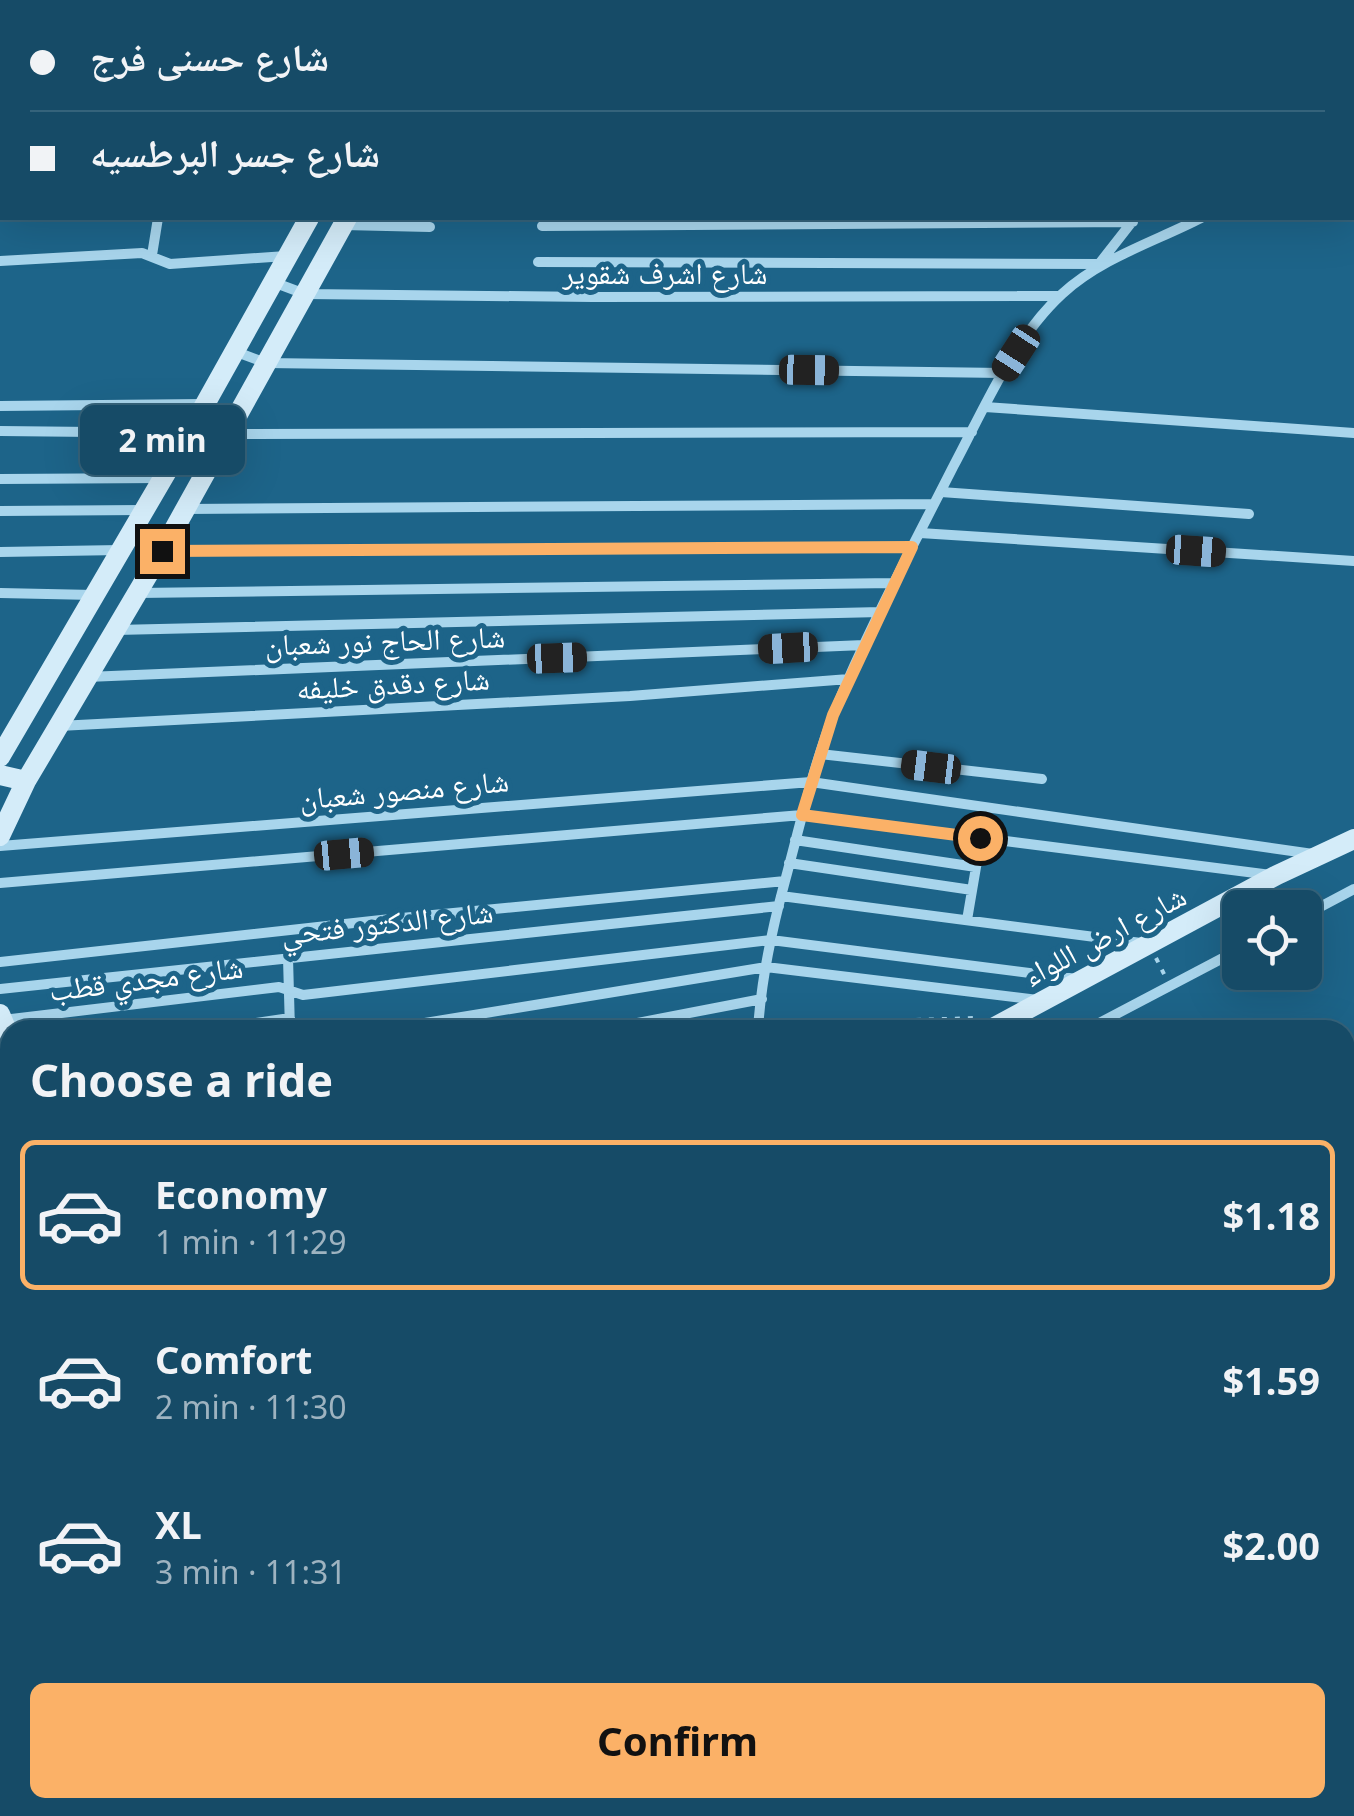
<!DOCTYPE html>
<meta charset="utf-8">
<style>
:root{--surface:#164b67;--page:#235570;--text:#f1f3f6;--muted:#9eb3c0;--line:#35637b;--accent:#fbb167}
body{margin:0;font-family:"Noto Sans","Noto Naskh Arabic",sans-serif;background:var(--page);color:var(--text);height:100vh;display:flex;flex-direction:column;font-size:38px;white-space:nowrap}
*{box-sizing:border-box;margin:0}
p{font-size:32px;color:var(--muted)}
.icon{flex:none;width:55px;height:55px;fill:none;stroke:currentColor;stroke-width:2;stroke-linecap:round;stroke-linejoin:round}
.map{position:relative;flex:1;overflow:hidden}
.drawer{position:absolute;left:0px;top:1020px;width:1355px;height:798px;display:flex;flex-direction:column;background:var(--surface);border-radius:30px 30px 0 0;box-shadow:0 10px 40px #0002,0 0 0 2px var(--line)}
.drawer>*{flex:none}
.banner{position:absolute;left:0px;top:0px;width:1355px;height:220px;box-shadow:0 10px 40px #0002,0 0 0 2px var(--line);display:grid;align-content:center;height:220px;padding:0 30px;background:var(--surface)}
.fabs{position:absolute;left:1222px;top:890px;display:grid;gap:20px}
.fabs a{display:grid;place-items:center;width:100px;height:100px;border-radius:15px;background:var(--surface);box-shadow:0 10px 40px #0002,0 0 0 2px var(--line);font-size:50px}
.end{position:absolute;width:45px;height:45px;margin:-22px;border:12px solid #fbb167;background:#111;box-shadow:0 0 0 5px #111}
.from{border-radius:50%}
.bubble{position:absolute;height:70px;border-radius:15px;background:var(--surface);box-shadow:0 10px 40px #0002,0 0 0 2px var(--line);font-size:32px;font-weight:700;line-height:70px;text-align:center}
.car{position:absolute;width:30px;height:60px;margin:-30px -15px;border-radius:12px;box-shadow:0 0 8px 2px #0007;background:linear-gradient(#222 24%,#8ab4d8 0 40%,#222 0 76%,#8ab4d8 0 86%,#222 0)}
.banner b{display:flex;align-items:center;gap:35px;height:95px;font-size:38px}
.banner b+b{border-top:2px solid var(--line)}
.banner i{width:25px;height:25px;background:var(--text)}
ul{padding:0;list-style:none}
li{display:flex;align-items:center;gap:30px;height:150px;margin:0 20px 15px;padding:0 10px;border:5px solid transparent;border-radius:15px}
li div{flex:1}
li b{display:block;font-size:38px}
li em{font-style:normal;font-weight:700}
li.active{border-color:var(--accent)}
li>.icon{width:90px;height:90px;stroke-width:1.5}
h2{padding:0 30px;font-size:45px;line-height:120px}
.action{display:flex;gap:20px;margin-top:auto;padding:20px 30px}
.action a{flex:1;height:115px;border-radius:15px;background:var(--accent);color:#111;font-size:40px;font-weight:700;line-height:115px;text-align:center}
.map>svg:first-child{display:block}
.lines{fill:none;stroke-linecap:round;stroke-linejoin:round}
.path{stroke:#a8d5ec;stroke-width:4;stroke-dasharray:5 8;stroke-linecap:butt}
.lane{stroke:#a8d5ec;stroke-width:8}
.street{stroke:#a8d5ec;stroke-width:10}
.secondary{stroke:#d4ecf9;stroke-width:20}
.primary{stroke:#edf8ff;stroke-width:25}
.rail{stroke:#fff;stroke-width:5;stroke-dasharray:18 8;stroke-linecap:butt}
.route{stroke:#fbb167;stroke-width:12}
.labels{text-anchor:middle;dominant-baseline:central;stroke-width:10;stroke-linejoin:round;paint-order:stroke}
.street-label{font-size:30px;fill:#fff;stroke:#1d6489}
</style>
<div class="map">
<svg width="1354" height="1816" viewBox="0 0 1354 1816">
<rect width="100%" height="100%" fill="#1d6489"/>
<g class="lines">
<path class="path" d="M865 0V2
M1156 958 1165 976
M773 1025 974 1018"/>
<path class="lane" d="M0 1255 10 1251
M1345 1306 1354 1186"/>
<path class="street" d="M170 0V2
M569 2V0
M1194 2V0
M1352 63 1354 61
M0 70 2 71
M0 137H2
M0 202H2
M344 225 430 227
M542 226 1133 222
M152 255 158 218
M0 261 142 253 170 264 286 256
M538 262 1099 264 1135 218
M273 282 305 294 593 297 1059 296
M234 351 266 363 1003 373
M0 406 203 404
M985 407 1354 433
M0 431 187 433
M227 434 972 432
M0 479 163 478
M941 492 1249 514
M185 509 934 504
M0 511 143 510
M920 533 1354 561
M163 551 912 547
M0 552 120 550
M0 593 94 595
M138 593 894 583
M116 630 881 612
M87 677 864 645
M59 726 630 696 849 679
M820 754 1042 779
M795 840 976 867
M0 846 811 782 1313 854
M789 863 972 890
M0 883 802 815 1271 875
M781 896 1141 943
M1305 915 1354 889
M967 920 981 838
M288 958 290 1030
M0 962 381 920 785 881
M0 989 779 906
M3 1020 279 987 303 995 771 940 1077 979
M208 1030 290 1018
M382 1030 766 967 1038 1000
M601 1030 762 999
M733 1030 758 1025
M758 1030C761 980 772 929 785 881 800 825 813 767 834 713 868 629 912 548 953 467 984 409 1013 339 1062 294 1101 258 1154 242 1201 218
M1086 1030 1240 949
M1345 1177 1354 1176
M0 1311H10
M0 1372 10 1373
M0 1414 10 1394
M0 1456 10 1484
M0 1498H10
M0 1604 10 1599
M1345 1662 1354 1663
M0 1679 10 1674
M336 1808 341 1816
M141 1816 158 1808
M234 1816 251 1808
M311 1816 327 1808
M707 1816 708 1808
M819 1816 820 1808
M872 1816V1808
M937 1816 938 1808
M980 1816V1808
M1009 1816V1808
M1067 1816V1808
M1099 1816V1808
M1141 1816V1808
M1167 1816V1808
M1207 1816V1808
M1256 1816 1257 1808
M1287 1816 1288 1808"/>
<path class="secondary" d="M429 2 431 0
M463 2 465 0
M0 757 180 449 309 218
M0 775 26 781
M0 836 26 781 162 551 347 218
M0 1014 10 1038
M989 1030 1277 875 1354 839
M0 1099 10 1119
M0 1186 10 1205
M0 1546 10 1540"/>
<path class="primary" d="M1345 1130 1354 1126
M359 1816 361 1808"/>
<path class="rail" d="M1345 1107 1354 1102
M0 1791 10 1786"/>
</g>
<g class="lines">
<path class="route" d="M162 551 912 547 833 715 802 815 980 838"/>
</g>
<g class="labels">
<g class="street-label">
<text x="665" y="272">شارع اشرف شقوير</text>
<text transform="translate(385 640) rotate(-2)">شارع الحاج نور شعبان</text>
<text transform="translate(393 683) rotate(-3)">شارع دقدق خليفه</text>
<text transform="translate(404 789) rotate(-5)">شارع منصور شعبان</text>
<text transform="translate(387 922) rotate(-6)">شارع الدكتور فتحي</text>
<text transform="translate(1104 935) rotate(-28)">شارع ارض اللواء</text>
<text transform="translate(146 978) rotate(-7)">شارع مجدي قطب</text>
</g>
</g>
</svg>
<div class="fabs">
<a><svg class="icon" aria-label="locate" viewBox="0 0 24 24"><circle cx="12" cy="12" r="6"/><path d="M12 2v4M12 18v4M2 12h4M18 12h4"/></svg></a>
</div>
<i class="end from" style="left:980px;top:838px"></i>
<i class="end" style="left:162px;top:551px"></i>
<div class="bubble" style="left:80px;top:405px;width:165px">2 min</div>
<i class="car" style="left:1016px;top:353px;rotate:213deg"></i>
<i class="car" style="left:809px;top:370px;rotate:91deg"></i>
<i class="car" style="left:1196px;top:551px;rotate:94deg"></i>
<i class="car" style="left:788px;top:648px;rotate:267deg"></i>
<i class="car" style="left:557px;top:658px;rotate:88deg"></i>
<i class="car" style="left:931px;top:767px;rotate:277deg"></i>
<i class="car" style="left:344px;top:854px;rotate:85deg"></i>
<div class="banner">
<b><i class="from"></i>شارع حسنى فرج</b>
<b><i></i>شارع جسر البرطسيه</b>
</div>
<section class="drawer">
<h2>Choose a ride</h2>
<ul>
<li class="active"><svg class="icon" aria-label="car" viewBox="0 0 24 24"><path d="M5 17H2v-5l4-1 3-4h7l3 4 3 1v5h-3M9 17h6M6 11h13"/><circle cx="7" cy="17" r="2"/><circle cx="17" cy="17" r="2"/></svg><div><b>Economy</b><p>1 min · 11:29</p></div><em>$1.18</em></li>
<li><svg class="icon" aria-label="car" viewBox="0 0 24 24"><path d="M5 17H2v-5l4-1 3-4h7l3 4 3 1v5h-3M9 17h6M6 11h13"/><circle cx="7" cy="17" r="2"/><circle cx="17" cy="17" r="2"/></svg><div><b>Comfort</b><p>2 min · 11:30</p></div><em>$1.59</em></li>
<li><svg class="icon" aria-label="car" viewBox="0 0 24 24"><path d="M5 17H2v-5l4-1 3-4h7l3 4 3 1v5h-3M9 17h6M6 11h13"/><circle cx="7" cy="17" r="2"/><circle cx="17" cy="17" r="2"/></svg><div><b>XL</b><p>3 min · 11:31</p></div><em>$2.00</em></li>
</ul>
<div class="action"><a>Confirm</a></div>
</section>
</div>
